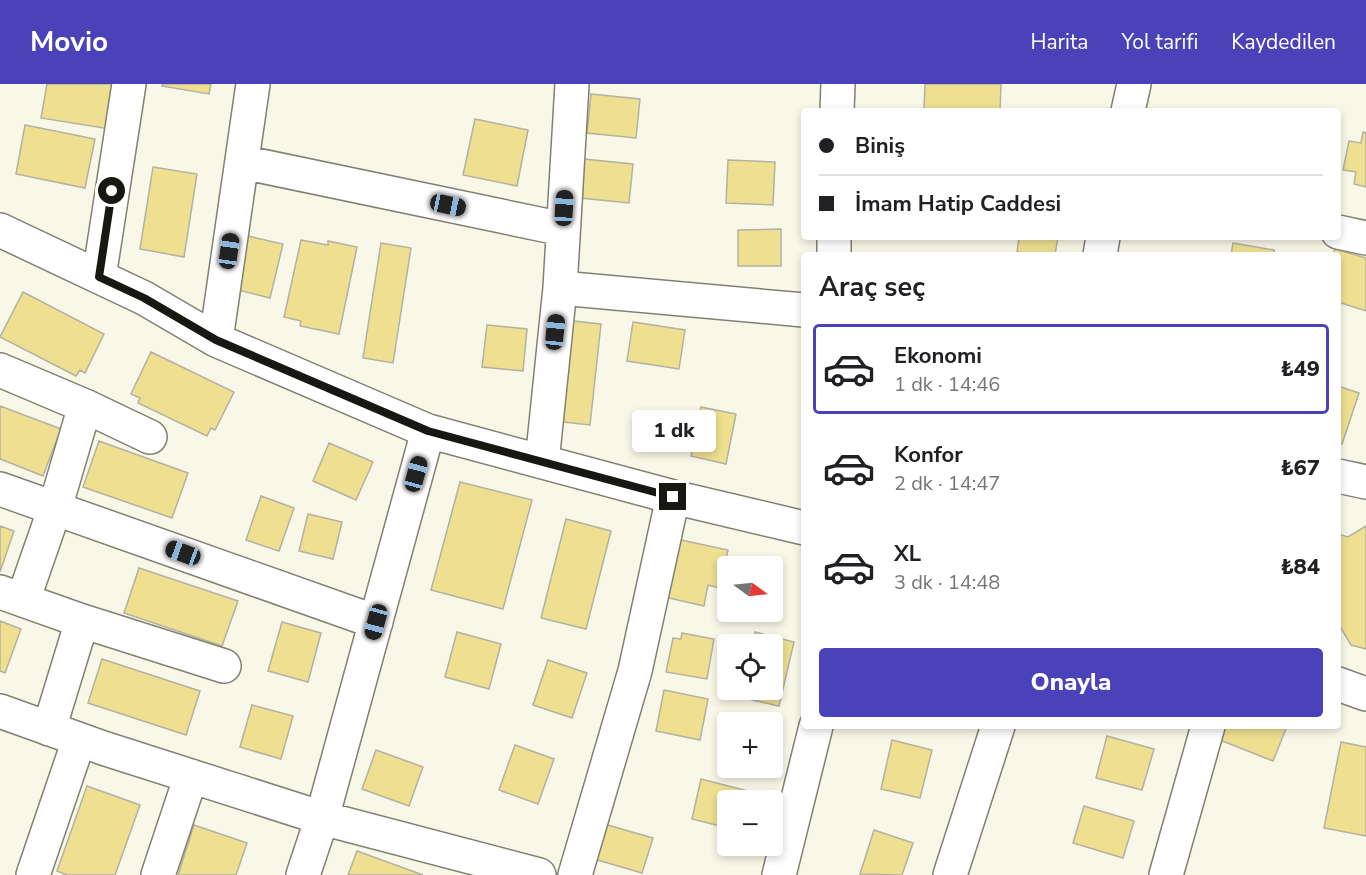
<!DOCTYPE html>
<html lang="tr">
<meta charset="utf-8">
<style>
:root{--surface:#fff;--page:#f2f2f2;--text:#202124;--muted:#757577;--line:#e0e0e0;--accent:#4a42b8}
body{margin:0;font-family:"Nunito Sans",sans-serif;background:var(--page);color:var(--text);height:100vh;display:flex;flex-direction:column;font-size:22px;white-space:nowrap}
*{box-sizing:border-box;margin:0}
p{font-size:20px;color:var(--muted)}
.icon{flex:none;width:33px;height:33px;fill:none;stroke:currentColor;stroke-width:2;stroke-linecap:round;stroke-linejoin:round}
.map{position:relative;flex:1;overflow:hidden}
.panel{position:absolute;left:801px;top:168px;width:540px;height:477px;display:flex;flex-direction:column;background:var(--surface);border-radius:6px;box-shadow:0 3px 9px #0003}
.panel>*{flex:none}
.top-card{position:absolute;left:801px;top:24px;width:540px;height:132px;border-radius:6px;box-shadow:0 3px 9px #0003;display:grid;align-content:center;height:132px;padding:0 18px;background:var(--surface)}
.needle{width:39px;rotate:105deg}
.buttons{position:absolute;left:717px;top:472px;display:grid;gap:12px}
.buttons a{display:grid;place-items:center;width:66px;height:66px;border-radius:6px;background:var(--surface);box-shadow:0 3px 9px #0003;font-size:30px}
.end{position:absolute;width:27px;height:27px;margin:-14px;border:8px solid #181712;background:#fff;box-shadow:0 0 0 3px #fff}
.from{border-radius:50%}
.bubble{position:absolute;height:42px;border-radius:6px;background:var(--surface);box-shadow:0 3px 9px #0003;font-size:20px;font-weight:800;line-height:42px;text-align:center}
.car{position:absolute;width:18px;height:36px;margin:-18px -9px;border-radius:8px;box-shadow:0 0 4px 2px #0007;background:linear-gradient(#222 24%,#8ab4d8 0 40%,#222 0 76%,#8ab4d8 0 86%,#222 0)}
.top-card b{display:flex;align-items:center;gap:21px;height:57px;font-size:22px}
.top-card b+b{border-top:2px solid var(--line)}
.top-card i{width:15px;height:15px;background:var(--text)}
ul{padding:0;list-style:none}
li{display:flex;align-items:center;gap:18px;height:90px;margin:0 12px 9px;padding:0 6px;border:3px solid transparent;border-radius:6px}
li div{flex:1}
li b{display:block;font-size:22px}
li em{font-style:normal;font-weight:800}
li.on{border-color:var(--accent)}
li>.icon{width:54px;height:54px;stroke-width:1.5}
h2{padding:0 18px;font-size:27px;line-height:72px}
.primary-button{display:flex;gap:12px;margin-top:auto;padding:12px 18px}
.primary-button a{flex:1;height:69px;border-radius:6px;background:var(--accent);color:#fff;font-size:24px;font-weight:800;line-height:69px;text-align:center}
header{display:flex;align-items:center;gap:36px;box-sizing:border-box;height:84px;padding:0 30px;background:var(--accent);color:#fff}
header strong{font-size:28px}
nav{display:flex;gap:33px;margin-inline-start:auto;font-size:21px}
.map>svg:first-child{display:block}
.building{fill:#eee090;stroke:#b3b1a2;stroke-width:1.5}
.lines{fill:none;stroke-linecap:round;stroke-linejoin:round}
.minor-casing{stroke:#828072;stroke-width:36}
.minor{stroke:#fff;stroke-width:33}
.route{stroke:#181712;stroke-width:8}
</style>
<header>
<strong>Movio</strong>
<nav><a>Harita</a><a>Yol tarifi</a><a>Kaydedilen</a></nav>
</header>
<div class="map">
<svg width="1366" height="791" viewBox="0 0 1366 791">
<rect width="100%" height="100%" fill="#f9f7e7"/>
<path class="building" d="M47 0H117L109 45 41 34Z
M163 0H211L209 10 162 2Z
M925 0H1001L1000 27H924Z
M591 10 640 15 636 54 587 49Z
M475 35 528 46 517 102 463 91Z
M25 41 95 55 85 104 16 90Z
M1363 48 1366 49V103L1354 100 1356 88 1343 86 1349 57 1361 59Z
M584 75 633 80 629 119 580 114Z
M728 76 775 78 773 121 726 119Z
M153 83 197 90 184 173 140 165Z
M781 145V182H738V146Z
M239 150 283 160 270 214 226 203Z
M1019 153H1058L1055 171H1037L1017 168Z
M301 156 328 161V157L357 163 339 250 300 242 301 237 284 233Z
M381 159 411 164 393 279 363 274Z
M1233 159 1274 166V171H1231Z
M1335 165 1366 174V227L1338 218V171H1333Z
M23 208 104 250 85 289 80 286 76 292 0 253Z
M564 236 601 240 590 341 554 337Z
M633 238 685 246 679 285 627 277Z
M487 241 527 245 523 287 482 283Z
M151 268 234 308 215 346 211 344 207 352 138 319 140 314 131 310Z
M1338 302 1359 309 1342 360 1338 359Z
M0 322 61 345 43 392 0 375Z
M701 323 736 330 726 380 691 372Z
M99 357 188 389 172 434 83 403Z
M329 359 373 378 356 416 313 397Z
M460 398 532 416 503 525 431 506Z
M261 412 294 424 279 467 246 456Z
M308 430 342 438 333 475 299 467Z
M566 435 611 447 586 545 541 534Z
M0 442 14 447 0 488Z
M1366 442V565L1351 561 1338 539V450L1348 453Z
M672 454 728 466 720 504 708 501 704 522 660 512Z
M139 484 238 517 222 562 124 529Z
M0 537 21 545 5 589 0 587Z
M282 538 321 549 308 598 268 587Z
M457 548 501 560 489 605 445 593Z
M755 548 794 558 779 622 739 613 741 606H772V561H752Z
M682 549 714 555 707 595 666 588 673 554 681 555Z
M102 575 200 607 186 651 88 619Z
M548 576 587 589 572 634 533 621Z
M664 606 708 615 700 656 656 647Z
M252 621 293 632 281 675 240 663Z
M1225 642H1287L1273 677 1220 656Z
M1107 652 1154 665 1142 706 1096 694Z
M892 656 932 666 920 714 881 705Z
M1341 658 1366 663V752L1324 744Z
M515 661 554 675 538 720 499 706Z
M376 666 423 683 409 722 362 705Z
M701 695 748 707 746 717H728V744L692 735Z
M87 702 140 721 115 791H67L57 787Z
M1084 722 1134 737 1123 774 1073 759Z
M604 740 653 754 642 789 594 775Z
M194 741 247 759 236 791H178Z
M874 746 913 759 902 791 860 790Z
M357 767 423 791H348Z"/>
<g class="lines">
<defs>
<path id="minor" d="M837 27 838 0
M1128 27 1134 0
M242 78 563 145
M0 146 144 214 216 256 428 347 673 413 804 444
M1338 148 1366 154
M834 171V153
M1100 171 1103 153
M99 193 129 0
M560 204 804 226
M216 256 253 0
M0 286 85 322 150 353
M542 378 560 204 572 0
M1338 392 1366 398
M0 405 376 538
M0 508 82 537 224 582
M23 516 55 424 85 322
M1338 600 1366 610
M0 627 103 664 322 734 539 791
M49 645 82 537
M33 791 79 656
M158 791 191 692
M303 791 322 734 428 347
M575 791 635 587 673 413
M779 791 816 642
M950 791 998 642
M1166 791 1208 642"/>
</defs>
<use href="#minor" class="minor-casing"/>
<use href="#minor" class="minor"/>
</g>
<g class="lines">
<path class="route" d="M112 107 99 193 144 214 216 256 428 347 673 413"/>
</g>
</svg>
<div class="buttons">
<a><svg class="needle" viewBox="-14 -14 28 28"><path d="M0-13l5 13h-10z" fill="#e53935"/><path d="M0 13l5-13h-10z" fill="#757577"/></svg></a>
<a><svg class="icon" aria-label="locate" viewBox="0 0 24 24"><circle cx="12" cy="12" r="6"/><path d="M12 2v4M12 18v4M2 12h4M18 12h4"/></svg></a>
<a>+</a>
<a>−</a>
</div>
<i class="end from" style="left:112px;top:107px"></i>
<i class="end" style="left:673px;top:413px"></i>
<div class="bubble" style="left:632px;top:326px;width:84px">1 dk</div>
<i class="car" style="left:448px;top:121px;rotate:102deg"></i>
<i class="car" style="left:564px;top:124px;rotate:3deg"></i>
<i class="car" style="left:229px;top:167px;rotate:8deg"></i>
<i class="car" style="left:555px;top:248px;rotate:6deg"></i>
<i class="car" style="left:416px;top:390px;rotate:15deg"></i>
<i class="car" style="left:183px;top:469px;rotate:290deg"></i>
<i class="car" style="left:376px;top:538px;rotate:195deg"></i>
<div class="top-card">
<b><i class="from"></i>Biniş</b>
<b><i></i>İmam Hatip Caddesi</b>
</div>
<section class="panel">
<h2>Araç seç</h2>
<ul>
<li class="on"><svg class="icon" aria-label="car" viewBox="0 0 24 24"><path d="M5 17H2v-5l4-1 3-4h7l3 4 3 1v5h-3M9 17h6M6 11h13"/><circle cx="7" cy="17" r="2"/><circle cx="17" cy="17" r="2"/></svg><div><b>Ekonomi</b><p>1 dk · 14:46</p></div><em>₺49</em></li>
<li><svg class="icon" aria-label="car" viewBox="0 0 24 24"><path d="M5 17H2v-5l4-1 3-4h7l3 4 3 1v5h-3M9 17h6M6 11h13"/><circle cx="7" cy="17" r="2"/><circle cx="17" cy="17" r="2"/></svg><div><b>Konfor</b><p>2 dk · 14:47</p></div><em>₺67</em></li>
<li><svg class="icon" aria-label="car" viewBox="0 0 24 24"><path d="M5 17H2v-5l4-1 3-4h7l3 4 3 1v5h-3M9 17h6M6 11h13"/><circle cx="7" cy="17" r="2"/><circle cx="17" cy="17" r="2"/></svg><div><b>XL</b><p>3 dk · 14:48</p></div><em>₺84</em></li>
</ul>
<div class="primary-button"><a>Onayla</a></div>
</section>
</div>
